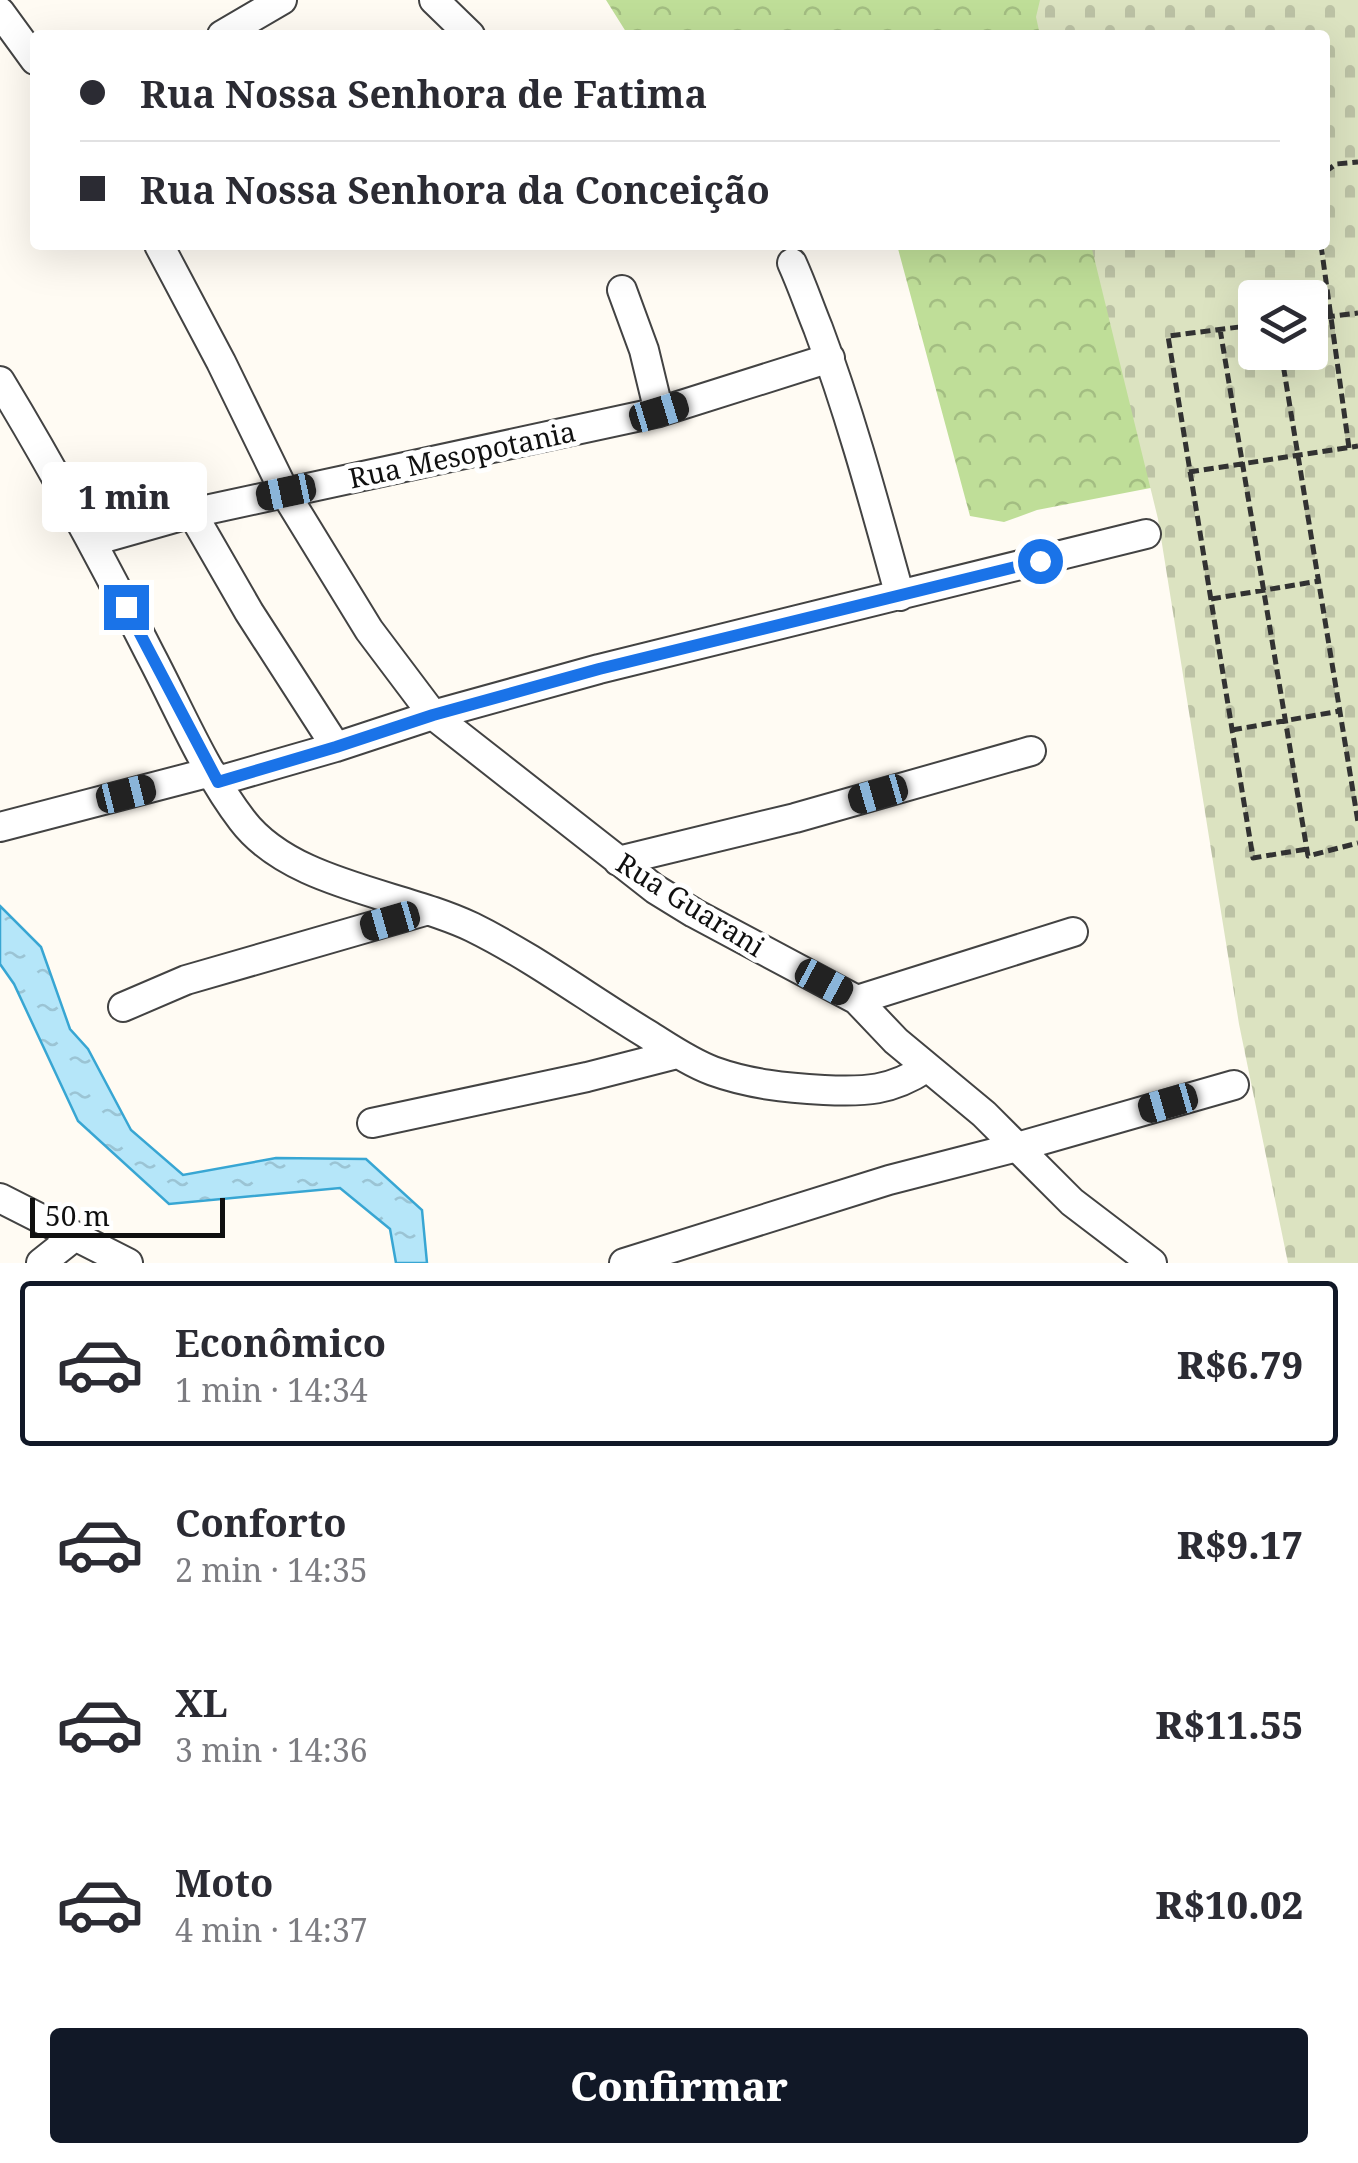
<!DOCTYPE html>
<html lang="pt">
<meta charset="utf-8">
<style>
:root{--surface:#fff;--page:#f2f2f3;--text:#2b2b33;--muted:#7c7c81;--line:#e1e1e2;--accent:#111827}
body{margin:0;font-family:"Noto Serif",serif;background:var(--page);color:var(--text);height:100vh;display:flex;flex-direction:column;font-size:38px;white-space:nowrap}
*{box-sizing:border-box;margin:0}
p{font-size:32px;color:var(--muted)}
.icon{flex:none;width:55px;height:55px;fill:none;stroke:currentColor;stroke-width:2;stroke-linecap:round;stroke-linejoin:round}
.map{position:relative;height:1263px;overflow:hidden}
.side{display:flex;flex-direction:column;background:var(--surface);flex:1}
.side>*{flex:none}
.banner{position:absolute;left:30px;top:30px;width:1300px;height:220px;border-radius:10px;box-shadow:0 10px 40px #0002;display:grid;align-content:center;height:220px;padding:0 50px;background:var(--surface)}
.fabs{position:absolute;left:1238px;top:280px;display:grid;gap:20px}
.fabs a{display:grid;place-items:center;width:90px;height:90px;border-radius:10px;background:var(--surface);box-shadow:0 10px 40px #0002;font-size:50px}
.scale{position:absolute;left:30px;bottom:25px;width:195px;box-sizing:border-box;padding-left:10px;border:5px solid #101010;border-top:0;font-size:28px;line-height:35px;white-space:nowrap;color:#101010;-webkit-text-stroke:8px #fff;paint-order:stroke}
.end{position:absolute;width:45px;height:45px;margin:-22px;border:12px solid #1a73e8;background:#fff;box-shadow:0 0 0 5px #fff}
.from{border-radius:50%}
.bubble{position:absolute;height:70px;border-radius:10px;background:var(--surface);box-shadow:0 10px 40px #0002;font-size:32px;font-weight:800;line-height:70px;text-align:center}
.car{position:absolute;width:30px;height:60px;margin:-30px -15px;border-radius:12px;box-shadow:0 0 8px 2px #0007;background:linear-gradient(#222 24%,#8ab4d8 0 40%,#222 0 76%,#8ab4d8 0 86%,#222 0)}
.banner b{display:flex;align-items:center;gap:35px;height:95px;font-size:38px}
.banner b+b{border-top:2px solid var(--line)}
.banner i{width:25px;height:25px;background:var(--text)}
ul{padding:18px 0 0;list-style:none}
li{display:flex;align-items:center;gap:30px;height:165px;margin:0 20px 15px;padding:0 30px;border:5px solid transparent;border-radius:10px}
li div{flex:1}
li b{display:block;font-size:38px}
li em{font-style:normal;font-weight:800}
li.current{border-color:var(--accent)}
li>.icon{width:90px;height:90px;stroke-width:1.5}
.button{display:flex;gap:20px;margin-top:auto;padding:20px 50px}
.button a{flex:1;height:115px;border-radius:10px;background:var(--accent);color:#fff;font-size:40px;font-weight:800;line-height:115px;text-align:center}
.map>svg:first-child{display:block}
.forest{fill:url(#forest-crowns)}
.cemetery{fill:url(#cemetery-stones);fill-rule:evenodd}
.water{fill:url(#water-ripples);stroke:#38a6d3;stroke-width:2.5}
.lines{fill:none;stroke-linecap:round;stroke-linejoin:round}
.street-casing{stroke:#434343;stroke-width:32}
.path{stroke:#323232;stroke-width:5;stroke-dasharray:10 5;stroke-linecap:butt}
.street{stroke:#fff;stroke-width:28}
.route{stroke:#1a73e8;stroke-width:12}
.labels{text-anchor:middle;dominant-baseline:central;stroke-width:10;stroke-linejoin:round;paint-order:stroke}
.street-label{font-size:28px;fill:#101010;stroke:#fff}
</style>
<div class="map">
<svg width="1358" height="1263" viewBox="0 0 1358 1263">
<defs>
<pattern id="forest-crowns" width="20" height="18" patternUnits="userSpaceOnUse" patternTransform="scale(2.5)"><rect width="20" height="18" fill="#bfde98"/><path d="M2 6a3 3 0 1 1 6 0M12 15a3 3 0 1 1 6 0" fill="none" stroke="#a3bd82"/></pattern>
<pattern id="cemetery-stones" width="16" height="16" patternUnits="userSpaceOnUse" patternTransform="scale(2.5)"><rect width="16" height="16" fill="#dce3c1"/><path d="M2 7V4a2 2 0 0 1 4 0v3zM10 15v-3a2 2 0 0 1 4 0v3z" fill="#bcc2a5"/></pattern>
<pattern id="water-ripples" width="26" height="14" patternUnits="userSpaceOnUse" patternTransform="scale(2.5)"><rect width="26" height="14" fill="#b5e6f9"/><path d="M2 4q2-2 4 0t4 0M15 11q2-2 4 0t4 0" fill="none" stroke="#9bc4d4"/></pattern>
</defs>
<rect width="100%" height="100%" fill="#fffbf3"/>
<path class="forest" d="M606 0H1358L1325 35H628Z
M897 245H1303L1255 298 1171 484 1037 510 1004 522 970 516Z"/>
<path class="cemetery" d="M1040 0H1358V1263H1288L1239 1024 1158 519 1091 245H1325V35H1040L1036 17ZM1255 298H1310V352H1255Z"/>
<path class="water" d="M0 906 41 947 70 1029 88 1049 131 1130 183 1175 276 1158 366 1159 422 1210 427 1263H396L390 1229 340 1188 169 1204 78 1121 14 984 0 964Z"/>
<g class="lines">
<defs>
<path id="street" d="M434 0 470 35
M0 12 35 60
M222 35 282 0
M159 245 221 362 285 493 369 630 433 715 655 889 694 913 857 1000 896 1041 984 1114 1072 1202 1152 1263
M792 263C802 285 809 306 818 328 851 416 875 506 900 596
M622 290 644 350 659 412
M0 381C54 470 103 561 150 654 178 707 205 772 242 820 291 885 401 893 472 927 533 957 589 999 647 1034 668 1047 689 1062 713 1071 749 1084 786 1088 824 1090 865 1092 891 1091 926 1068
M192 513 249 612 336 747
M93 541 192 513 659 412 830 358
M218 781 336 747 433 715 599 669 1146 534
M0 827 211 772
M618 861 795 818 1031 751
M857 1000 1073 932
M123 1007 186 980 425 911
M372 1123 587 1077 677 1054
M0 1198 128 1263
M41 1263 75 1236
M624 1263 889 1180 1017 1147 1234 1085"/>
</defs>
<use href="#street" class="street-casing"/>
<path class="path" d="M1325 172 1336 164 1358 162
M1321 245 1349 448
M1310 319 1358 313
M1255 325 1168 336 1253 858 1307 849
M1220 329 1308 856 1358 843
M1281 352 1358 822
M1189 472 1358 446
M1211 599 1319 581
M1232 730 1340 711"/>
<use href="#street" class="street"/>
</g>
<g class="lines">
<path class="route" d="M126 607 218 782 336 747 433 715 599 669 1040 561"/>
</g>
<g class="labels">
<g class="street-label">
<text transform="translate(462 454) rotate(-12)">Rua Mesopotania</text>
<text transform="translate(691 904) rotate(32)">Rua Guarani</text>
</g>
</g>
</svg>
<div class="fabs">
<a><svg class="icon" aria-label="layers" viewBox="0 0 24 24"><path d="M12 4l9 5-9 5-9-5zM3 14l9 5 9-5"/></svg></a>
</div>
<div class="scale">50 m</div>
<i class="end from" style="left:1040px;top:561px"></i>
<i class="end" style="left:126px;top:607px"></i>
<div class="bubble" style="left:42px;top:462px;width:165px">1 min</div>
<i class="car" style="left:659px;top:412px;rotate:73deg"></i>
<i class="car" style="left:286px;top:492px;rotate:258deg"></i>
<i class="car" style="left:126px;top:794px;rotate:76deg"></i>
<i class="car" style="left:878px;top:794px;rotate:254deg"></i>
<i class="car" style="left:390px;top:921px;rotate:254deg"></i>
<i class="car" style="left:824px;top:982px;rotate:118deg"></i>
<i class="car" style="left:1168px;top:1103px;rotate:254deg"></i>
<div class="banner">
<b><i class="from"></i>Rua Nossa Senhora de Fatima</b>
<b><i></i>Rua Nossa Senhora da Conceição</b>
</div>
</div>
<section class="side">
<ul>
<li class="current"><svg class="icon" aria-label="car" viewBox="0 0 24 24"><path d="M5 17H2v-5l4-1 3-4h7l3 4 3 1v5h-3M9 17h6M6 11h13"/><circle cx="7" cy="17" r="2"/><circle cx="17" cy="17" r="2"/></svg><div><b>Econômico</b><p>1 min · 14:34</p></div><em>R$6.79</em></li>
<li><svg class="icon" aria-label="car" viewBox="0 0 24 24"><path d="M5 17H2v-5l4-1 3-4h7l3 4 3 1v5h-3M9 17h6M6 11h13"/><circle cx="7" cy="17" r="2"/><circle cx="17" cy="17" r="2"/></svg><div><b>Conforto</b><p>2 min · 14:35</p></div><em>R$9.17</em></li>
<li><svg class="icon" aria-label="car" viewBox="0 0 24 24"><path d="M5 17H2v-5l4-1 3-4h7l3 4 3 1v5h-3M9 17h6M6 11h13"/><circle cx="7" cy="17" r="2"/><circle cx="17" cy="17" r="2"/></svg><div><b>XL</b><p>3 min · 14:36</p></div><em>R$11.55</em></li>
<li><svg class="icon" aria-label="car" viewBox="0 0 24 24"><path d="M5 17H2v-5l4-1 3-4h7l3 4 3 1v5h-3M9 17h6M6 11h13"/><circle cx="7" cy="17" r="2"/><circle cx="17" cy="17" r="2"/></svg><div><b>Moto</b><p>4 min · 14:37</p></div><em>R$10.02</em></li>
</ul>
<div class="button"><a>Confirmar</a></div>
</section>
